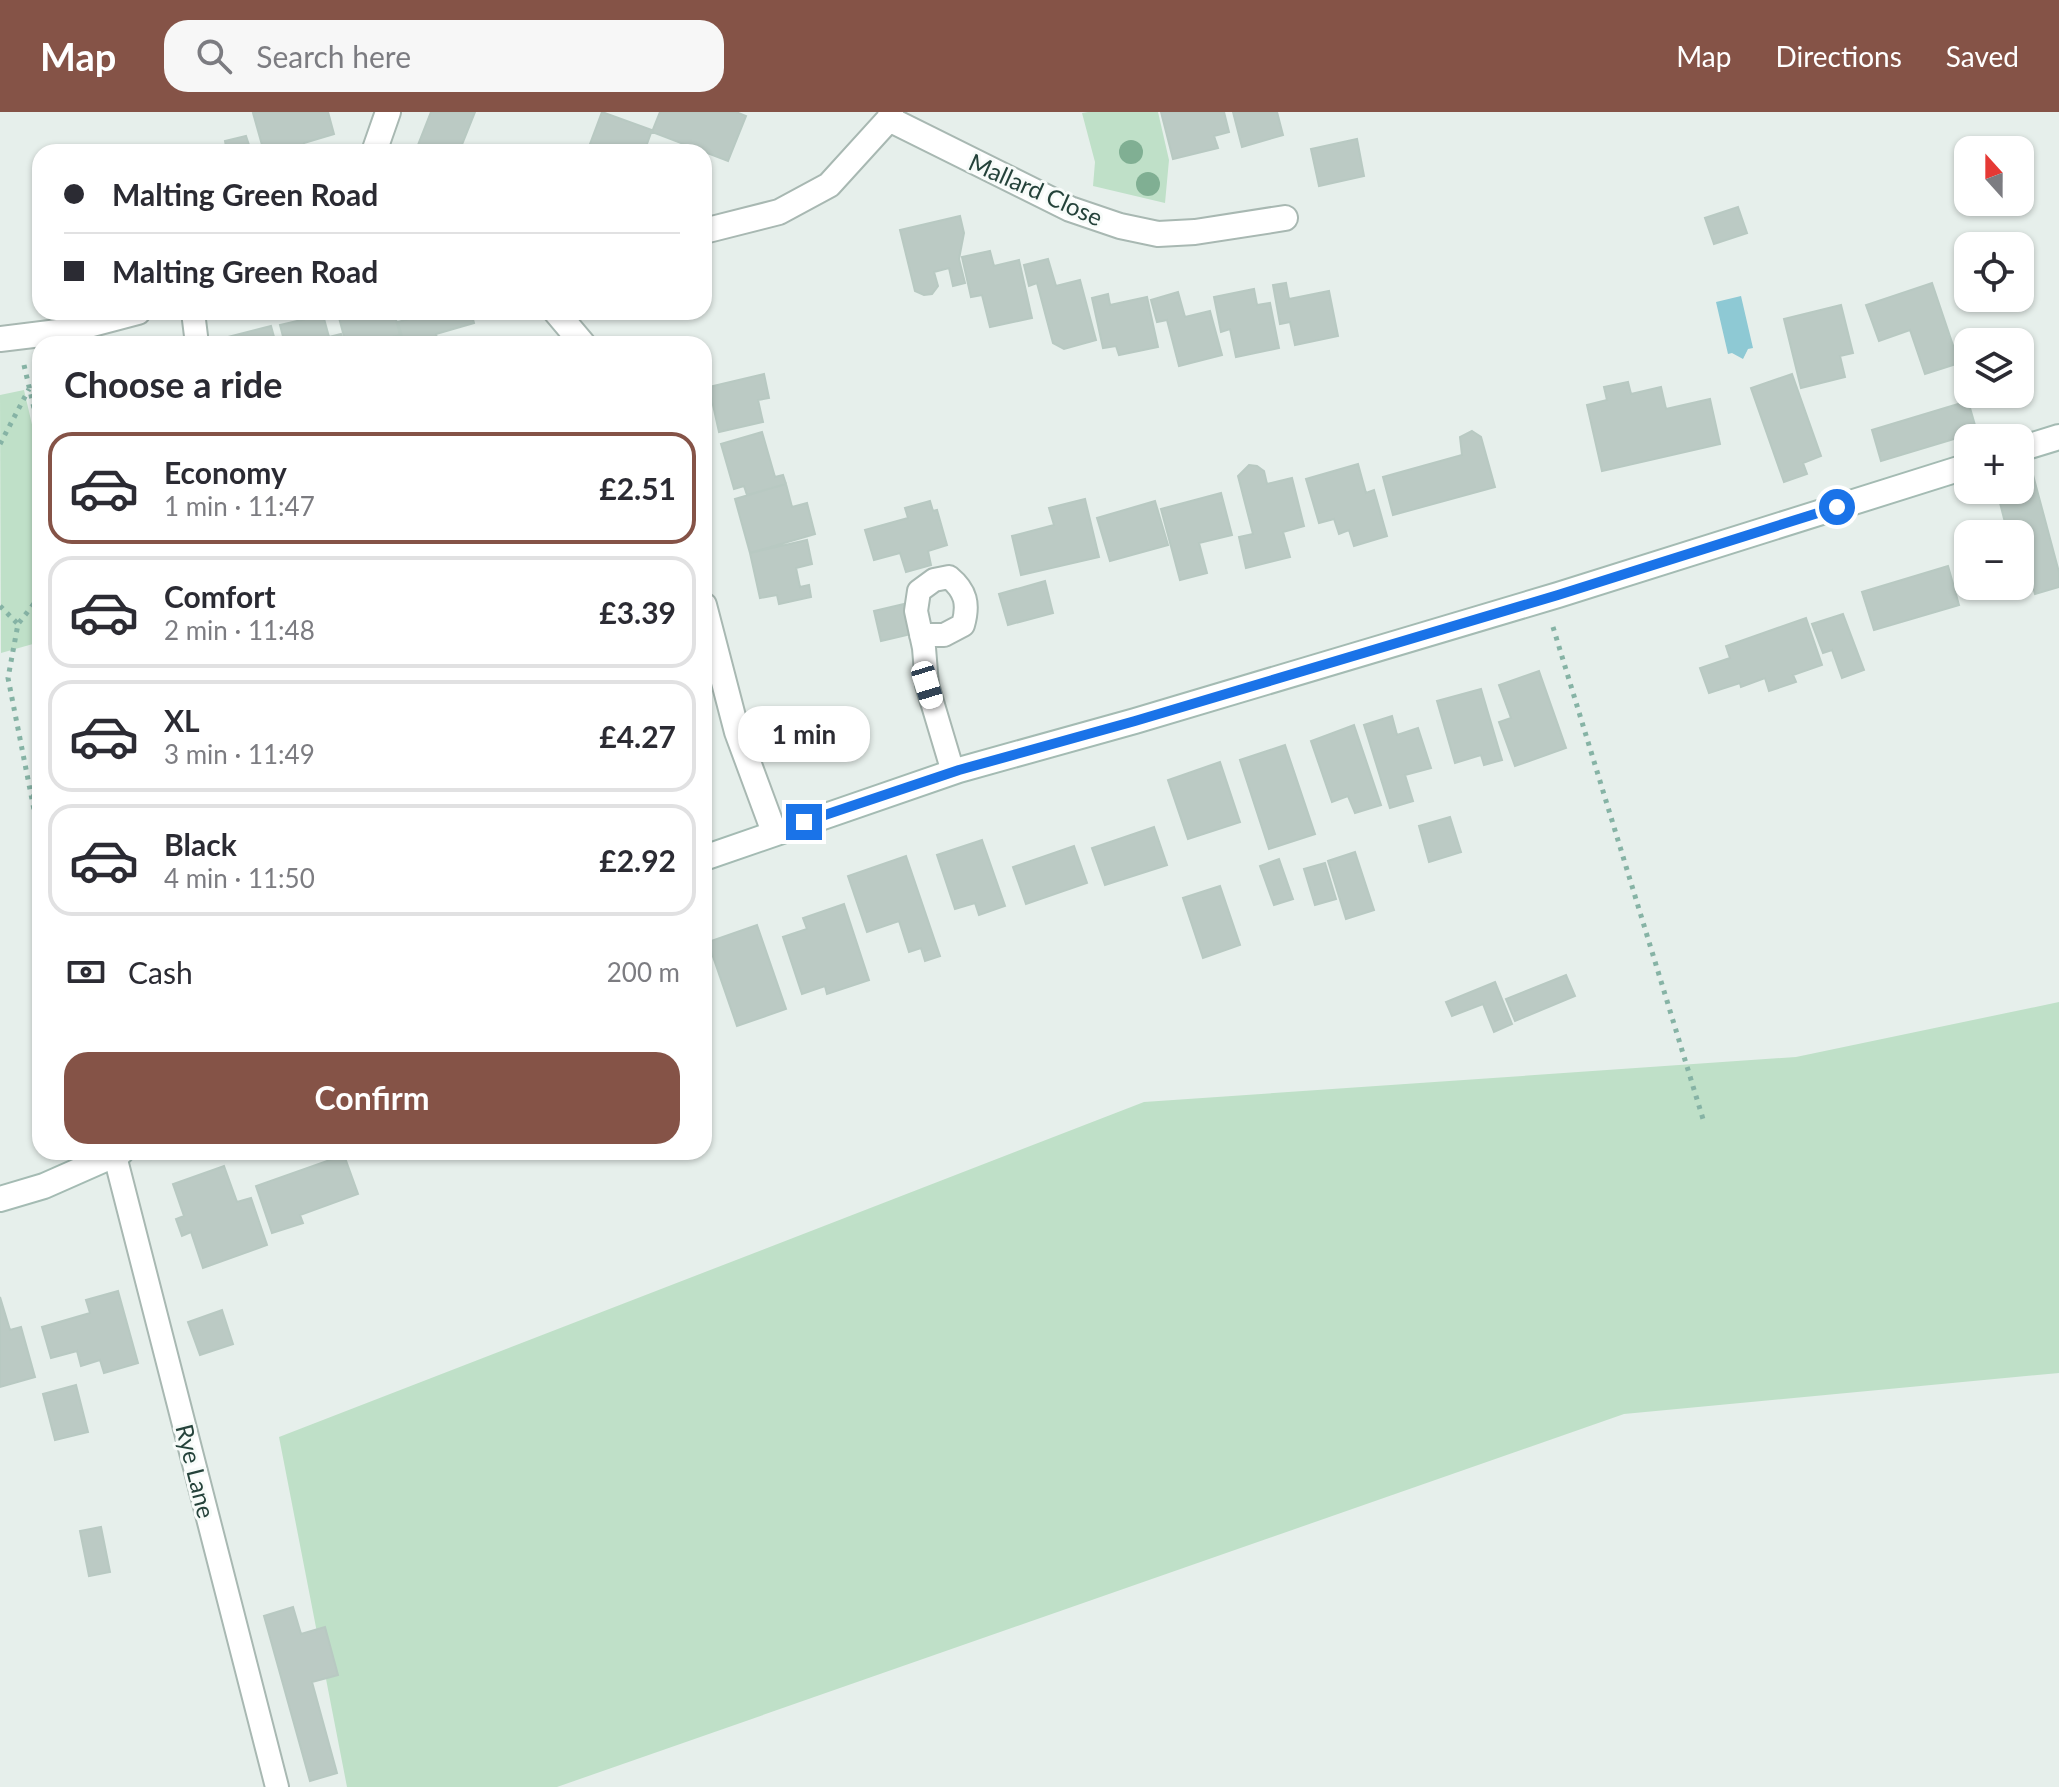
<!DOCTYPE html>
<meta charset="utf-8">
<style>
:root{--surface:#fff;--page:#f7f7f7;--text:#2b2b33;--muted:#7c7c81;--line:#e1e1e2;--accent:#855347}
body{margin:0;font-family:Lato,sans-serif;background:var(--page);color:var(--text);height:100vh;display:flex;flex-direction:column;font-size:30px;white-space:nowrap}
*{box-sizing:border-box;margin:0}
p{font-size:26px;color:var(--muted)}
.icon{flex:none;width:44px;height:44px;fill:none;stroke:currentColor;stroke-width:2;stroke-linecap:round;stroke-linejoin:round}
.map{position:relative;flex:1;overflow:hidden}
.drawer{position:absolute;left:32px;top:224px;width:680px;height:824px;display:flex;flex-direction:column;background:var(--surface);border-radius:24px;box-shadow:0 2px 6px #0004}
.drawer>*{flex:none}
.top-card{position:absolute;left:32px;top:32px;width:680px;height:176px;border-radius:24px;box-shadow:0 2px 6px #0004;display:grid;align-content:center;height:176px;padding:0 32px;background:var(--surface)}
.needle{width:52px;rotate:339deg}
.tools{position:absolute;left:1954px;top:24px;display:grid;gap:16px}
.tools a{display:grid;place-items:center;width:80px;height:80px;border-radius:16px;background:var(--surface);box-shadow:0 2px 6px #0004;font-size:40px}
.end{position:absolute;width:36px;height:36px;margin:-18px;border:10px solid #1a73e8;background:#fff;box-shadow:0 0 0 4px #fff}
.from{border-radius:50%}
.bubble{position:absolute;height:56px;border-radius:24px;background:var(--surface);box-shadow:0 2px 6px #0004;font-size:26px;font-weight:700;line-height:56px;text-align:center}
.car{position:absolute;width:24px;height:48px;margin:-24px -12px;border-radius:10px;box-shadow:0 0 6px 2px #0007;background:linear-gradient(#fff 24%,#345 0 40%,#fff 0 76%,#345 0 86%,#fff 0)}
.top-card b{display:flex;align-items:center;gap:28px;height:76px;font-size:30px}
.top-card b+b{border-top:2px solid var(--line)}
.top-card i{width:20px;height:20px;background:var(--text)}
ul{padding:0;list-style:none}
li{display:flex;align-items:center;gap:24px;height:112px;margin:0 16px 12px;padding:0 16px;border:4px solid var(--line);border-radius:24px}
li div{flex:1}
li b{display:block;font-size:30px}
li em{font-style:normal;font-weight:700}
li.on{border-color:var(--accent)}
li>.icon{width:72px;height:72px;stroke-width:1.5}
h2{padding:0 32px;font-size:36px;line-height:96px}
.pay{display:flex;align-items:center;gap:20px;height:88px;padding:0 32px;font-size:30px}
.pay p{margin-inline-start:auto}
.action{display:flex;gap:16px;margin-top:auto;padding:16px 32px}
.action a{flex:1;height:92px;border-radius:24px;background:var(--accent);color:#fff;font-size:32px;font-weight:700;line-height:92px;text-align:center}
header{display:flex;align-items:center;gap:48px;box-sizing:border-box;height:112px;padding:0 40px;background:var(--accent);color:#fff}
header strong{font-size:38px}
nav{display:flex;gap:44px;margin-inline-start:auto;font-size:28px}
.search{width:560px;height:72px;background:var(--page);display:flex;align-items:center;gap:20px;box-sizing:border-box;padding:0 28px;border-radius:24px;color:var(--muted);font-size:30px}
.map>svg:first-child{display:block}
.green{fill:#bfe0c8}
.water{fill:#8ec9d4}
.building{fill:#bbcac4;stroke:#b8c9c2;stroke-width:2}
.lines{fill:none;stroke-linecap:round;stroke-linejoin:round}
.lane-casing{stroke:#a8b8b2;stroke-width:26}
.street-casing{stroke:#a8b8b2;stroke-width:28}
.secondary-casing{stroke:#a4bbb3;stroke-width:28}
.path{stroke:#86b3a5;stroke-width:5;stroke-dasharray:4 6;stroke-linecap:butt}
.lane{stroke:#fff;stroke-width:22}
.street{stroke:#fff;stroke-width:24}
.secondary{stroke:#fff;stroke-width:24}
.tree{fill:#80af93}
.route{stroke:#1a73e8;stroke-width:10}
.labels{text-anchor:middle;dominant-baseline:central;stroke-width:6;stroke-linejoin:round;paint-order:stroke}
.street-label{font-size:24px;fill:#24423a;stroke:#f7fbf9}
</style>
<header>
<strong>Map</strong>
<div class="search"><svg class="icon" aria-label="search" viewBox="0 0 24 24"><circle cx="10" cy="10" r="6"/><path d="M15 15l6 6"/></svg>Search here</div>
<nav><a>Map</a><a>Directions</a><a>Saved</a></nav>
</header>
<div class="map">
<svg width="2059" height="1675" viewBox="0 0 2059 1675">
<rect width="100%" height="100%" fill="#e6efeb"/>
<path class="green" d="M1088 0H1158L1169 48 1165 91 1093 74 1095 50 1082 1Z
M24 278 40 347V530L1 541 0 283Z
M2059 890V1261L1624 1302 557 1675H347L279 1325 1144 990 1796 945Z"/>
<path class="water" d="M1741 184 1753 236 1748 237 1743 247 1732 241 1728 242 1716 190Z"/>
<path class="building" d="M257 0H328L334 22 304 31V40H264L253 1Z
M431 0H475L459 40H434L418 33Z
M602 0 652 18 644 40H587Z
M660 0H736L746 4 728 49 652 20Z
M1161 0H1224L1229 20 1214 24 1218 36 1173 47Z
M1233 0H1277L1283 23 1242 35Z
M246 24 250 36 258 34 260 40H227L225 29Z
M1357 27 1364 64 1319 74 1311 37Z
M1738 95 1747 121 1714 132 1705 106Z
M960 104 964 121 959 147 965 171 953 174 949 156 934 160 938 174 932 182 924 183 915 179 900 118Z
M990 139 994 154 1019 148 1032 206 990 215 982 183 971 185 962 145Z
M1048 147 1056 174 1080 168 1096 228 1064 237 1053 231 1037 171 1029 174 1024 153Z
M1286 171 1289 187 1329 179 1338 224 1295 233 1290 210 1280 212 1273 173Z
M1932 171 1959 251 1925 262 1910 218 1879 229 1866 193Z
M1254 177 1257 193 1270 191 1279 236 1236 245 1230 217 1221 220 1214 185Z
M1178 180 1185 205 1210 199 1222 243 1179 254 1167 208 1157 210 1151 188Z
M1108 182 1110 193 1147 185 1158 235 1119 243 1116 234 1103 236 1092 186Z
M1841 193 1853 241 1840 244 1845 265 1801 276 1784 207Z
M344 200H394L400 223 367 232H346L338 202Z
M407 200H471L474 211 436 222 438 230 404 232 398 210 409 207Z
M323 203 329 225 341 222 344 232H285L280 213Z
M271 214 276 232H225L224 226Z
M764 262 769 286 758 288 763 310 719 320 709 275Z
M1792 262 1821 344 1803 351 1807 362 1784 370 1751 276Z
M1628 270 1631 282 1661 275 1666 297 1710 287 1720 332 1602 359 1587 293 1607 288 1604 275Z
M1968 289 1977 320 1881 349 1872 318Z
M1472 319 1481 325 1495 375 1393 403 1383 365 1462 343 1460 325Z
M762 320 775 365 783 363 786 372 747 383 744 374 734 377 721 332Z
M1358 352 1366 381 1374 378 1387 424 1354 434 1349 418 1339 422 1334 407 1319 411 1306 367Z
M1249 353 1257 354 1264 359 1267 372 1292 366 1304 414 1283 420 1290 445 1246 456 1239 425 1253 422 1238 364Z
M2033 363 2059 460V475L2035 482 2022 435H2020V422H2008L2000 391 2010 388 2007 378H2020V366Z
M786 372 792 395 807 391 815 422 750 441 735 387Z
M1221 381 1232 423 1199 431 1207 461 1180 468 1161 397Z
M1085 387 1099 445 1021 463 1012 424 1054 413 1049 396Z
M930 389 933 399 937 398 947 433 928 439 931 453 906 460 900 441 874 448 865 418 908 406 905 396Z
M1155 389 1168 433 1110 449 1097 406Z
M807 428 812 452 796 456 800 475 809 473 811 485 779 492 777 483 760 486 750 441Z
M1948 454 1959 493 1874 518 1862 480Z
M1045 469 1053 501 1008 513 999 482Z
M904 492 911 522 881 529 874 499Z
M1843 502 1864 558 1842 566 1832 538 1823 541 1812 512Z
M1806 506 1822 553 1793 563 1796 570 1769 579 1765 566 1741 575 1740 571 1709 581 1700 556 1730 546 1726 534Z
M1539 559 1566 636 1515 654 1499 610 1511 606 1499 573Z
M1481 577 1502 648 1484 653 1481 643 1455 651 1437 589Z
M1392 604 1397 623 1418 616 1431 656 1405 663 1413 689 1390 696 1364 613Z
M1354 613 1381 693 1355 701 1348 684 1332 690 1311 629Z
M1285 633 1315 722 1269 737 1240 648Z
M1220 650 1240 710 1188 727 1168 668Z
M1450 705 1461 740 1429 750 1419 714Z
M1154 715 1167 753 1105 773 1092 736Z
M982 728 1005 794 979 803 975 791 955 797 937 743Z
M1074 734 1087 771 1026 792 1013 755Z
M1355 740 1374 798 1346 807 1328 749Z
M906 744 940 844 925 849 921 836 909 840 899 809 867 820 848 764Z
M1279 747 1293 787 1274 793 1260 754Z
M1325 751 1336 787 1315 793 1304 757Z
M1220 774 1240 833 1203 846 1183 786Z
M844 792 869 868 827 882 825 874 802 882 783 825 807 817 803 806Z
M757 813 786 897 737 914 708 830Z
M1566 863 1575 884 1515 909 1506 887Z
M1495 870 1512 912 1494 920 1483 892 1452 904 1446 890Z
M344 1043 358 1082 300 1103 303 1111 272 1121 256 1074Z
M224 1054 237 1090 251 1086 267 1133 203 1156 191 1120 182 1124 176 1107 184 1104 173 1072Z
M118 1179 138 1251 104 1261 100 1248 81 1254 77 1239 51 1246 42 1215 90 1201 86 1188Z
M0 1185 10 1218 21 1215 35 1265 0 1275Z
M222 1198 233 1232 200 1243 188 1210Z
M76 1273 88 1320 55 1328 43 1282Z
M101 1415 110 1460 89 1464 80 1419Z
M293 1495 301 1522 325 1515 338 1563 312 1570 337 1661 310 1669 264 1504Z"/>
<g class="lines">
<defs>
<path id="lane" d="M193 200 197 232
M921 523H944L963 513C969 492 966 479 949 465L934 468 919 479 916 499 924 536 927 573 953 660
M115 1044 277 1675"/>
<path id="street" d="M889 7 1070 97 1120 114 1158 122 1195 120 1285 106
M374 40 388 0
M704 119 779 100 829 73 889 7 891 0
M556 200 583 232
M0 227 66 219 138 200
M704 493 737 620 774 720"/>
<path id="secondary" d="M2020 337 2059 325
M704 746 959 658 1135 609 1558 483 1968 354
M0 1087 44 1074 121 1040"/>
</defs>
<use href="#lane" class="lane-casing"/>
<use href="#street" class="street-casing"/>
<use href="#secondary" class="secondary-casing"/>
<path class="path" d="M24 253 40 322
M0 332 29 277
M40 484 18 512 8 566 40 728
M0 494 18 512
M1553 515 1703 1007
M32 685 40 681"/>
<use href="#lane" class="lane"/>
<use href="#street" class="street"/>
<use href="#secondary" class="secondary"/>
</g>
<g class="tree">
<circle cx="1131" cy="40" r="12"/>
<circle cx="1148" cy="72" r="12"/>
</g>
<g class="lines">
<path class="route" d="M804 710 959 658 1135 609 1558 483 1837 395"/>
</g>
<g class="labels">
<g class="street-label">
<text transform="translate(1036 77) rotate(24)">Mallard Close</text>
<text transform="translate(196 1359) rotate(76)">Rye Lane</text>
</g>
</g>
</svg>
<div class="tools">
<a><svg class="needle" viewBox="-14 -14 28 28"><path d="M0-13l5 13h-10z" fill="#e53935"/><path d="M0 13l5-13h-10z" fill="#7c7c81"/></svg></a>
<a><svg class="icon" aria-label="locate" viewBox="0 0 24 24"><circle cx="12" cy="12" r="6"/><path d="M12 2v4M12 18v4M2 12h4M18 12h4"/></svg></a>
<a><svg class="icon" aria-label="layers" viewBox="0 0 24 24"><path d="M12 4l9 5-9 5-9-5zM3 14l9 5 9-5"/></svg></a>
<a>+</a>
<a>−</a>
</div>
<i class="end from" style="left:1837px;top:395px"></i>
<i class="end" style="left:804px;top:710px"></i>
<div class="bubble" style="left:738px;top:594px;width:132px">1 min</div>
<i class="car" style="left:927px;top:573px;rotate:163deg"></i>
<div class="top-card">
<b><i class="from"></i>Malting Green Road</b>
<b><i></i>Malting Green Road</b>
</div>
<section class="drawer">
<h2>Choose a ride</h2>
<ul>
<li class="on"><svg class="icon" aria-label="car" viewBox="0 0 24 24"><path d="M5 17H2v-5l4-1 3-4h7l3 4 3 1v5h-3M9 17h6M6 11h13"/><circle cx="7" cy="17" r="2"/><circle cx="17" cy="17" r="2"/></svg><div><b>Economy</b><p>1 min · 11:47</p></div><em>£2.51</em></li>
<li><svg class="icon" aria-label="car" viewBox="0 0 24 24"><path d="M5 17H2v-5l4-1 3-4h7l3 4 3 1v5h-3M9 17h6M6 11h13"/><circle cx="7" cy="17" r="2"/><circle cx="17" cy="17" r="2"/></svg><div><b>Comfort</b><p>2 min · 11:48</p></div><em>£3.39</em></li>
<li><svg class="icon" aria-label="car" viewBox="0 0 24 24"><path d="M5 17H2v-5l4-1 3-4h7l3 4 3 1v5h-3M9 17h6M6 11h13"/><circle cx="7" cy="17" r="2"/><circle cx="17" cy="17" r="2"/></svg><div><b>XL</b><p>3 min · 11:49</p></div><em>£4.27</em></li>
<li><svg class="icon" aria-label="car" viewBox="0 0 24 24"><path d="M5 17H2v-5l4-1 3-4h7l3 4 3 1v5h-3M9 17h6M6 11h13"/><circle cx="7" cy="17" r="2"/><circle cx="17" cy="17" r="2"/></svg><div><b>Black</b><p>4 min · 11:50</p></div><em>£2.92</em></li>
</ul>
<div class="pay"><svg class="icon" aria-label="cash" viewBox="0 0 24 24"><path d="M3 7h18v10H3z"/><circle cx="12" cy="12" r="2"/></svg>Cash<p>200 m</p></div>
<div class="action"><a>Confirm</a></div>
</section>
</div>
